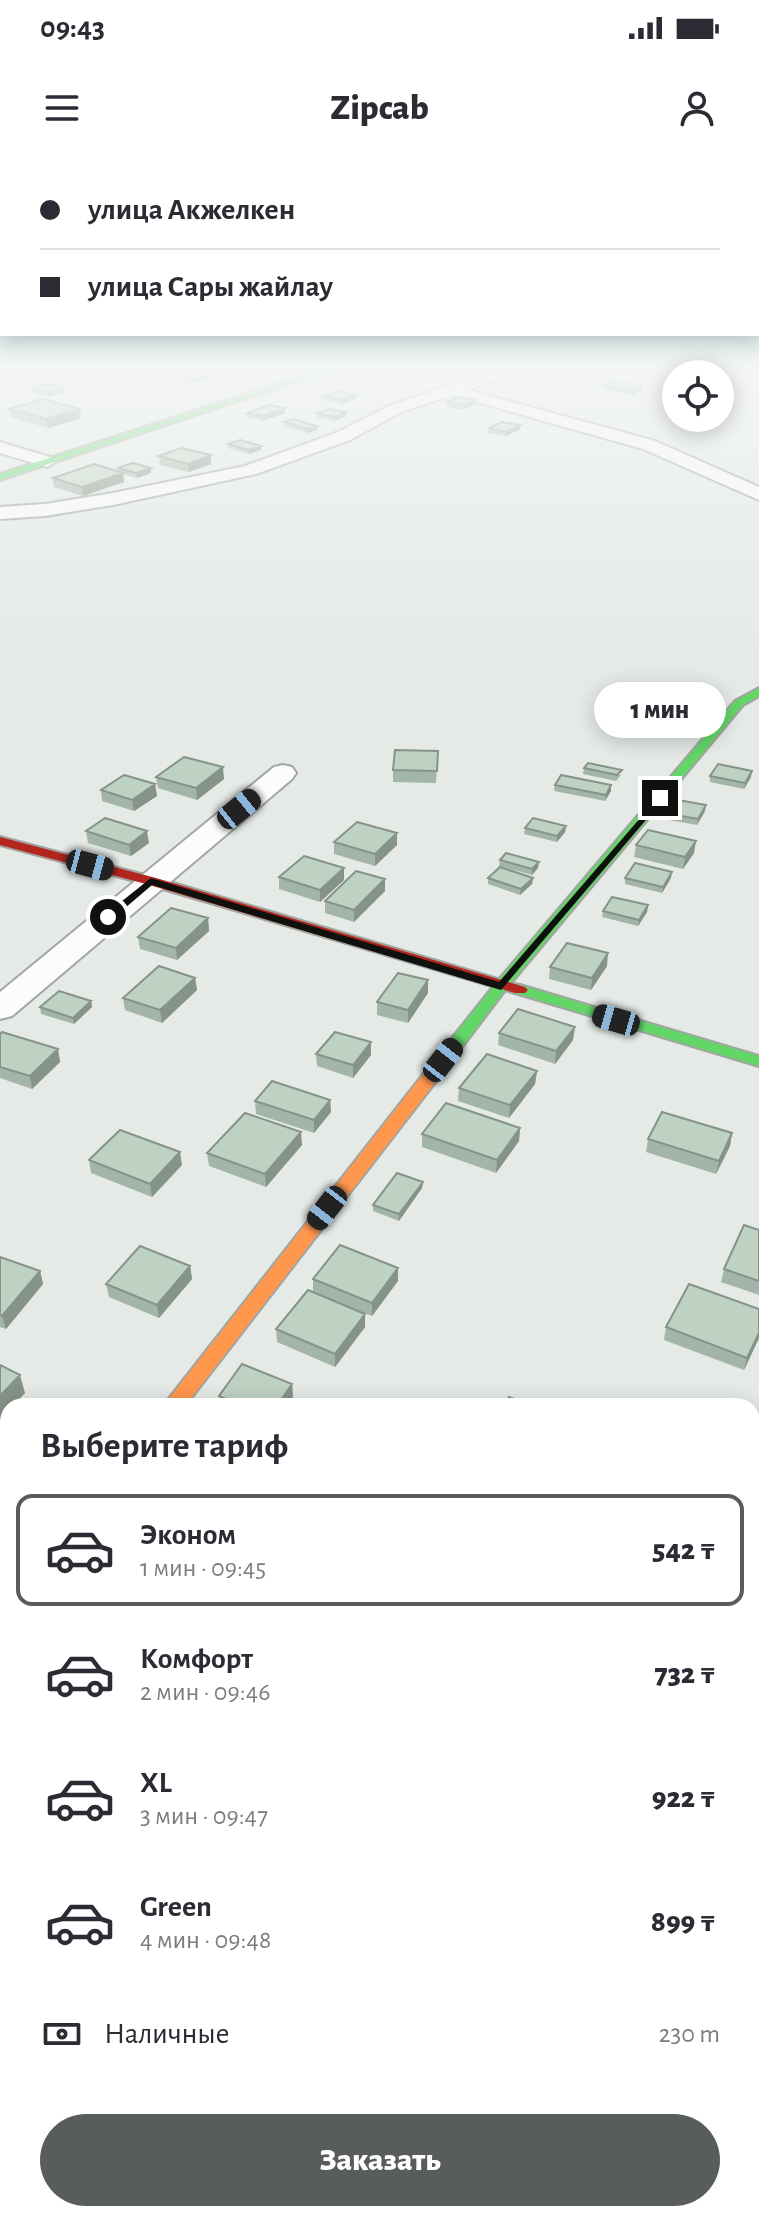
<!DOCTYPE html>
<html lang="ru">
<meta charset="utf-8">
<style>
:root{--surface:#fff;--page:#f7f7f7;--text:#2b2b33;--muted:#7c7c81;--line:#e1e1e2;--accent:#595d5a}
body{margin:0;font-family:"Alegreya Sans",sans-serif;background:var(--page);color:var(--text);height:100vh;display:flex;flex-direction:column;font-size:30px;white-space:nowrap}
*{box-sizing:border-box;margin:0}
p{font-size:26px;color:var(--muted)}
.icon{flex:none;width:44px;height:44px;fill:none;stroke:currentColor;stroke-width:2;stroke-linecap:round;stroke-linejoin:round}
.map{position:relative;flex:1;overflow:hidden}
.details{position:absolute;left:0px;top:1238px;width:760px;height:824px;display:flex;flex-direction:column;background:var(--surface);border-radius:24px 24px 0 0;box-shadow:0 4px 20px #0003}
.details>*{flex:none}
.banner{position:absolute;left:0px;top:0px;width:760px;height:176px;box-shadow:0 4px 20px #0003;display:grid;align-content:center;height:176px;padding:0 40px;background:var(--surface)}
.buttons{position:absolute;left:662px;top:200px;display:grid;gap:16px}
.buttons a{display:grid;place-items:center;width:72px;height:72px;border-radius:50%;background:var(--surface);box-shadow:0 4px 20px #0003;font-size:40px}
.end{position:absolute;width:36px;height:36px;margin:-18px;border:10px solid #0e110e;background:#fff;box-shadow:0 0 0 4px #fff}
.from{border-radius:50%}
.bubble{position:absolute;height:56px;border-radius:28px;background:var(--surface);box-shadow:0 4px 20px #0003;font-size:26px;font-weight:800;line-height:56px;text-align:center}
.car{position:absolute;width:24px;height:48px;margin:-24px -12px;border-radius:10px;box-shadow:0 0 6px 2px #0007;background:linear-gradient(#222 24%,#8ab4d8 0 40%,#222 0 76%,#8ab4d8 0 86%,#222 0)}
.banner b{display:flex;align-items:center;gap:28px;height:76px;font-size:30px}
.banner b+b{border-top:2px solid var(--line)}
.banner i{width:20px;height:20px;background:var(--text)}
ul{padding:0;list-style:none}
li{display:flex;align-items:center;gap:24px;height:112px;margin:0 16px 12px;padding:0 24px;border:4px solid transparent;border-radius:16px}
li div{flex:1}
li b{display:block;font-size:30px}
li em{font-style:normal;font-weight:800}
li.on{border-color:var(--accent)}
li>.icon{width:72px;height:72px;stroke-width:1.5}
h2{padding:0 40px;font-size:36px;line-height:96px}
.pay{display:flex;align-items:center;gap:20px;height:88px;padding:0 40px;font-size:30px}
.pay p{margin-inline-start:auto}
.cta{display:flex;gap:16px;margin-top:auto;padding:16px 40px}
.cta a{flex:1;height:92px;border-radius:48px;background:var(--accent);color:#fff;font-size:32px;font-weight:800;line-height:92px;text-align:center}
.status{display:flex;justify-content:space-between;align-items:center;height:56px;padding:0 40px;background:var(--surface);direction:ltr}
.status svg{height:22px;fill:currentColor}
header{display:flex;justify-content:space-between;align-items:center;height:104px;padding:0 40px;background:var(--surface);font-size:36px;font-weight:800}
.map>svg:first-child{display:block}
.lines{fill:none;stroke-linecap:round;stroke-linejoin:round}
.lane-casing{stroke:#a2a5a2;stroke-width:4}
.street-casing{stroke:#a2a5a2;stroke-width:4}
.fast-casing{stroke:#a2a5a2;stroke-width:4}
.slow-casing{stroke:#a2a5a2;stroke-width:4}
.jam-casing{stroke:#a2a5a2;stroke-width:4}
.lane{fill:#fbfcfb;fill-rule:evenodd}
.street{fill:#fbfcfb;fill-rule:evenodd}
.fast{fill:#63d668;fill-rule:evenodd}
.slow{fill:#ff974d;fill-rule:evenodd}
.jam{fill:#b3261e;fill-rule:evenodd}
.wall{fill:#a3b5a8}
.shaded-wall{fill:#859388}
.building{fill:#bed2c3;stroke:#859388;stroke-width:2}
.route{fill:#0e110e}
</style>
<div class="status"><b>09:43</b><svg viewBox="0 0 49 12"><path d="M0 12V9h3v3zM5 12V6h3v6zM10 12V3h3v9zM15 12V0h3v12zM26 1h20v11H26zM47 4h2v5h-2z"/></svg></div>
<header><svg class="icon" aria-label="menu" viewBox="0 0 24 24"><path d="M4 6h16M4 12h16M4 18h16"/></svg>Zipcab<svg class="icon" aria-label="person" viewBox="0 0 24 24"><circle cx="12" cy="8" r="4"/><path d="M4 21q1-7 8-7t8 7"/></svg></header>
<div class="map">
<svg width="759" height="2062" viewBox="0 0 759 2062">
<rect width="100%" height="100%" fill="#e5eae6"/>
<g class="lines">
<defs>
<path id="lane" d="M29 206H43L0 219V214Z"/>
<path id="street" d="M508 206H531L468 230 655 281 759 327V340L643 289 452 235 401 252 350 280 256 314 113 345 45 356 0 359V347L45 344 113 333 245 306 338 272 389 246Z
M0 282 53 298 56 302 47 307 0 293Z
M283 605 292 607 296 613 292 619 12 856 0 859V832L274 607Z
M759 1322V1376L752 1379V1325Z
M8 1435V1487L0 1490V1438Z
M440 2054H506L503 2062H437Z"/>
<path id="fast" d="M333 206H344L0 320V314Z
M759 528V536L743 545 506 829 437 920H425L423 916 425 912 496 823 735 541Z
M520 825 759 896V906L515 833V827Z"/>
<path id="slow" d="M431 911 439 916 437 920 185 1246H163L425 912Z"/>
<path id="jam" d="M0 677 156 718 525 827 528 830 525 833H515L146 724 0 685Z"/>
</defs>
<use href="#lane" class="lane-casing"/>
<use href="#street" class="street-casing"/>
<use href="#fast" class="fast-casing"/>
<use href="#slow" class="slow-casing"/>
<use href="#jam" class="jam-casing"/>
<use href="#lane" class="lane"/>
<use href="#street" class="street"/>
<use href="#fast" class="fast"/>
<use href="#slow" class="slow"/>
<use href="#jam" class="jam"/>
</g>
<path class="wall" d="M180 215 212 218 196 223 180 220Z
M603 225 642 226V230L633 235 603 230Z
M31 228 64 233 48 237 32 232Z
M324 236 355 239 342 244 324 241Z
M447 242 475 244 462 250 447 247Z
M285 248V253L262 261 247 257V253Z
M9 249 81 258 48 268 11 257Z
M346 252V256L334 261 317 258V253Z
M284 262 317 266V270L308 273 285 267Z
M520 265V269L506 276 488 273 489 268Z
M228 284 261 290 249 294 228 288Z
M159 296 211 304 189 312 160 305Z
M118 308H151V313L137 318 123 314 124 322 83 336 54 327 53 318 119 312Z
M438 591 436 623 393 622V610Z
M584 608 621 615 616 621 583 614Z
M710 616 751 617 744 629 710 622Z
M156 617 224 619 197 640 158 628Z
M155 624 157 636 134 651 102 641 101 630Z
M555 625H611V631L605 641 554 631Z
M705 651 697 665 669 660 670 654Z
M525 668 565 672 557 682 524 674Z
M86 671 149 683 131 696 88 683Z
M397 673V685L375 706 334 694V682Z
M636 685 694 693 683 709 634 697Z
M500 700 538 708 532 715 499 706Z
M344 708V720L320 742 279 729V717Z
M488 718H533L532 724 520 735 488 724Z
M625 718H671L662 733 625 724Z
M385 731 354 762 325 753V741Z
M648 745 647 752 638 766 602 757 603 751Z
M208 758 209 771 177 800 140 789 138 777Z
M607 806 591 830 549 819 550 807Z
M195 818 197 830 162 863 125 850 123 838Z
M428 820V833L408 863 377 855V842Z
M91 841 92 847 74 864 41 854 40 847Z
M499 873 573 880 555 904 498 885Z
M0 874 58 889 60 902 32 929 0 918Z
M371 882V895L353 918 317 906 316 894Z
M537 911 535 924 509 958 458 941 459 928Z
M330 940 331 952 314 973 256 954 255 941Z
M520 968 519 981 496 1013 422 987V974Z
M732 973 730 986 716 1014 646 992 648 979Z
M302 985 266 1027 209 1006 207 993Z
M89 1000 182 1005 152 1037 91 1013Z
M423 1022 422 1028 399 1061 373 1051V1045Z
M759 1070V1135L721 1122 724 1109Z
M0 1097 40 1111 43 1124 6 1169 0 1167Z
M190 1106 192 1119 159 1158 109 1137 106 1124Z
M398 1108V1121L372 1156 313 1132V1119Z
M365 1154V1167L335 1207 277 1182 276 1169Z
M666 1167 759 1178 744 1210 664 1180Z
M292 1224 293 1237 286 1246H220L219 1236Z
M0 1514 8 1518V1603L0 1599Z
M759 1550V1601L752 1597V1568Z"/>
<path class="shaded-wall" d="M212 214V218L196 223 195 219Z
M642 226V230L633 235 634 231Z
M64 228V233L48 237 47 233Z
M355 235V239L342 244V240Z
M475 240V244L462 250 463 245Z
M285 248V253L262 261V256Z
M80 249 81 258 48 268 46 259Z
M346 252V256L334 261V257Z
M520 265V269L506 276 507 272Z
M317 266V270L308 273V269Z
M261 286V290L249 294V290Z
M211 295V304L189 312 188 304Z
M151 308V313L137 318 136 313Z
M123 313 124 322 83 336 82 327Z
M223 607 224 619 197 640 196 628Z
M752 611 751 617 744 629 745 623Z
M155 624 157 636 134 651 132 640Z
M611 625V631L605 641 606 635Z
M706 645 705 651 697 665 698 659Z
M566 666 565 672 557 682V676Z
M147 671 149 683 131 696 129 685Z
M397 673V685L375 706V694Z
M696 681 694 693 683 709 685 697Z
M539 702 538 708 532 715V709Z
M344 708V720L320 742V730Z
M672 712 671 718 662 733 663 727Z
M533 718 532 724 520 735 521 729Z
M385 719V731L354 762V750Z
M648 745 647 752 638 766 639 760Z
M208 758 209 771 177 800 176 788Z
M608 793 607 806 591 830 592 818Z
M195 818 197 830 162 863 160 850Z
M428 820V833L408 863V850Z
M91 841 92 847 74 864 73 858Z
M575 867 573 880 555 904 556 891Z
M371 882V895L353 918V905Z
M58 889 60 902 32 929 30 916Z
M537 911 535 924 509 958 510 945Z
M330 940 331 952 314 973V960Z
M520 968 519 981 496 1013 497 1000Z
M301 972 302 985 266 1027 265 1014Z
M732 973 730 986 716 1014 719 1001Z
M180 992 182 1005 152 1037 150 1024Z
M423 1022 422 1028 399 1061V1054Z
M190 1106 192 1119 159 1158 157 1145Z
M398 1108V1121L372 1156V1143Z
M40 1111 43 1124 6 1169 2 1156Z
M365 1154V1167L335 1207V1194Z
M759 1173V1178L744 1210 747 1198Z
M20 1215 25 1233 13 1246H8V1252L0 1260V1236Z
M292 1224 293 1237 286 1246H277Z"/>
<path class="building" d="M196 210 212 214 195 219 180 215Z
M612 221 642 226 634 231 603 225Z
M48 223 64 228 47 233 31 228Z
M337 231 355 235 342 240 324 236Z
M459 237 475 240 463 245 447 242Z
M43 239 80 249 46 259 9 249Z
M270 245 285 248 262 256 247 253Z
M329 249 346 252 334 257 317 253Z
M293 259 317 266 308 269 284 262Z
M502 262 520 265 507 272 489 268Z
M240 280 261 286 249 290 228 284Z
M181 288 211 295 188 304 159 296Z
M133 303 151 308 136 313 118 308Z
M94 304 123 313 82 327 53 318Z
M395 590 438 591 437 611 393 610Z
M184 597 223 607 196 628 156 617Z
M588 603 622 610 617 615 584 608Z
M718 604 752 611 745 623 710 616Z
M124 615 155 624 132 640 101 630Z
M561 615 611 625 606 635 555 625Z
M678 640 706 645 698 659 670 654Z
M105 658 147 671 129 685 86 671Z
M533 658 566 666 557 676 525 668Z
M357 662 397 673 375 694 334 682Z
M648 670 696 681 685 697 636 685Z
M506 693 539 702 532 709 500 700Z
M304 696 344 708 320 730 279 717Z
M635 703 672 712 663 727 625 718Z
M500 707 533 718 521 729 488 718Z
M356 711 385 719 354 750 325 741Z
M612 737 648 745 639 760 603 751Z
M171 748 208 758 176 788 138 777Z
M567 783 608 793 592 818 550 807Z
M159 806 195 818 160 850 123 838Z
M398 813 428 820 408 850 377 842Z
M59 831 91 841 73 858 40 847Z
M518 849 575 867 556 891 499 873Z
M2 872 58 889 30 916 0 907V874Z
M335 872 371 882 353 905 316 894Z
M487 894 537 911 510 945 459 928Z
M272 921 330 940 314 960 255 941Z
M446 943 520 968 497 1000 422 974Z
M662 952 732 973 719 1001 648 979Z
M245 953 301 972 265 1014 207 993Z
M120 970 180 992 150 1024 89 1000Z
M397 1013 423 1022 399 1054 373 1045Z
M744 1065 759 1070V1121L724 1109Z
M340 1085 398 1108 372 1143 313 1119Z
M140 1086 190 1106 157 1145 106 1124Z
M0 1097 40 1111 2 1156 0 1155Z
M689 1124 759 1149V1173L747 1198 666 1167Z
M308 1130 365 1154 335 1194 276 1169Z
M242 1204 292 1224 277 1246H242L219 1236Z
M0 1205 20 1215 0 1236Z
M509 1237 533 1246H504Z
M0 1514 8 1518V1593L0 1589Z
M759 1550V1587L752 1584V1568Z
M752 1720 759 1724V1790L754 1804 752 1803Z
M233 2054H345L342 2062H229Z
M599 2054H696L694 2062H603L598 2059Z"/>
<linearGradient id="sky" x2="0" y2="1"><stop stop-color="#80bac7"/><stop offset="0.42" stop-color="#f3f6f4"/><stop offset="1" stop-color="#f3f6f4" stop-opacity="0"/></linearGradient>
<rect width="759" height="495" fill="url(#sky)"/>
<path class="route" d="M660 635 663 640 501 830 152 725 111 760 102 757 151 718 499 822Z"/>
</svg>
<div class="buttons">
<a><svg class="icon" aria-label="locate" viewBox="0 0 24 24"><circle cx="12" cy="12" r="6"/><path d="M12 2v4M12 18v4M2 12h4M18 12h4"/></svg></a>
</div>
<i class="end from" style="left:108px;top:757px"></i>
<i class="end" style="left:660px;top:638px"></i>
<div class="bubble" style="left:594px;top:522px;width:132px">1 мин</div>
<i class="car" style="left:239px;top:649px;rotate:51deg"></i>
<i class="car" style="left:90px;top:705px;rotate:105deg"></i>
<i class="car" style="left:616px;top:860px;rotate:286deg"></i>
<i class="car" style="left:443px;top:900px;rotate:38deg"></i>
<i class="car" style="left:327px;top:1048px;rotate:218deg"></i>
<div class="banner">
<b><i class="from"></i>улица Акжелкен</b>
<b><i></i>улица Сары жайлау</b>
</div>
<section class="details">
<h2>Выберите тариф</h2>
<ul>
<li class="on"><svg class="icon" aria-label="car" viewBox="0 0 24 24"><path d="M5 17H2v-5l4-1 3-4h7l3 4 3 1v5h-3M9 17h6M6 11h13"/><circle cx="7" cy="17" r="2"/><circle cx="17" cy="17" r="2"/></svg><div><b>Эконом</b><p>1 мин · 09:45</p></div><em>542 ₸</em></li>
<li><svg class="icon" aria-label="car" viewBox="0 0 24 24"><path d="M5 17H2v-5l4-1 3-4h7l3 4 3 1v5h-3M9 17h6M6 11h13"/><circle cx="7" cy="17" r="2"/><circle cx="17" cy="17" r="2"/></svg><div><b>Комфорт</b><p>2 мин · 09:46</p></div><em>732 ₸</em></li>
<li><svg class="icon" aria-label="car" viewBox="0 0 24 24"><path d="M5 17H2v-5l4-1 3-4h7l3 4 3 1v5h-3M9 17h6M6 11h13"/><circle cx="7" cy="17" r="2"/><circle cx="17" cy="17" r="2"/></svg><div><b>XL</b><p>3 мин · 09:47</p></div><em>922 ₸</em></li>
<li><svg class="icon" aria-label="car" viewBox="0 0 24 24"><path d="M5 17H2v-5l4-1 3-4h7l3 4 3 1v5h-3M9 17h6M6 11h13"/><circle cx="7" cy="17" r="2"/><circle cx="17" cy="17" r="2"/></svg><div><b>Green</b><p>4 мин · 09:48</p></div><em>899 ₸</em></li>
</ul>
<div class="pay"><svg class="icon" aria-label="cash" viewBox="0 0 24 24"><path d="M3 7h18v10H3z"/><circle cx="12" cy="12" r="2"/></svg>Наличные<p>230 m</p></div>
<div class="cta"><a>Заказать</a></div>
</section>
</div>
